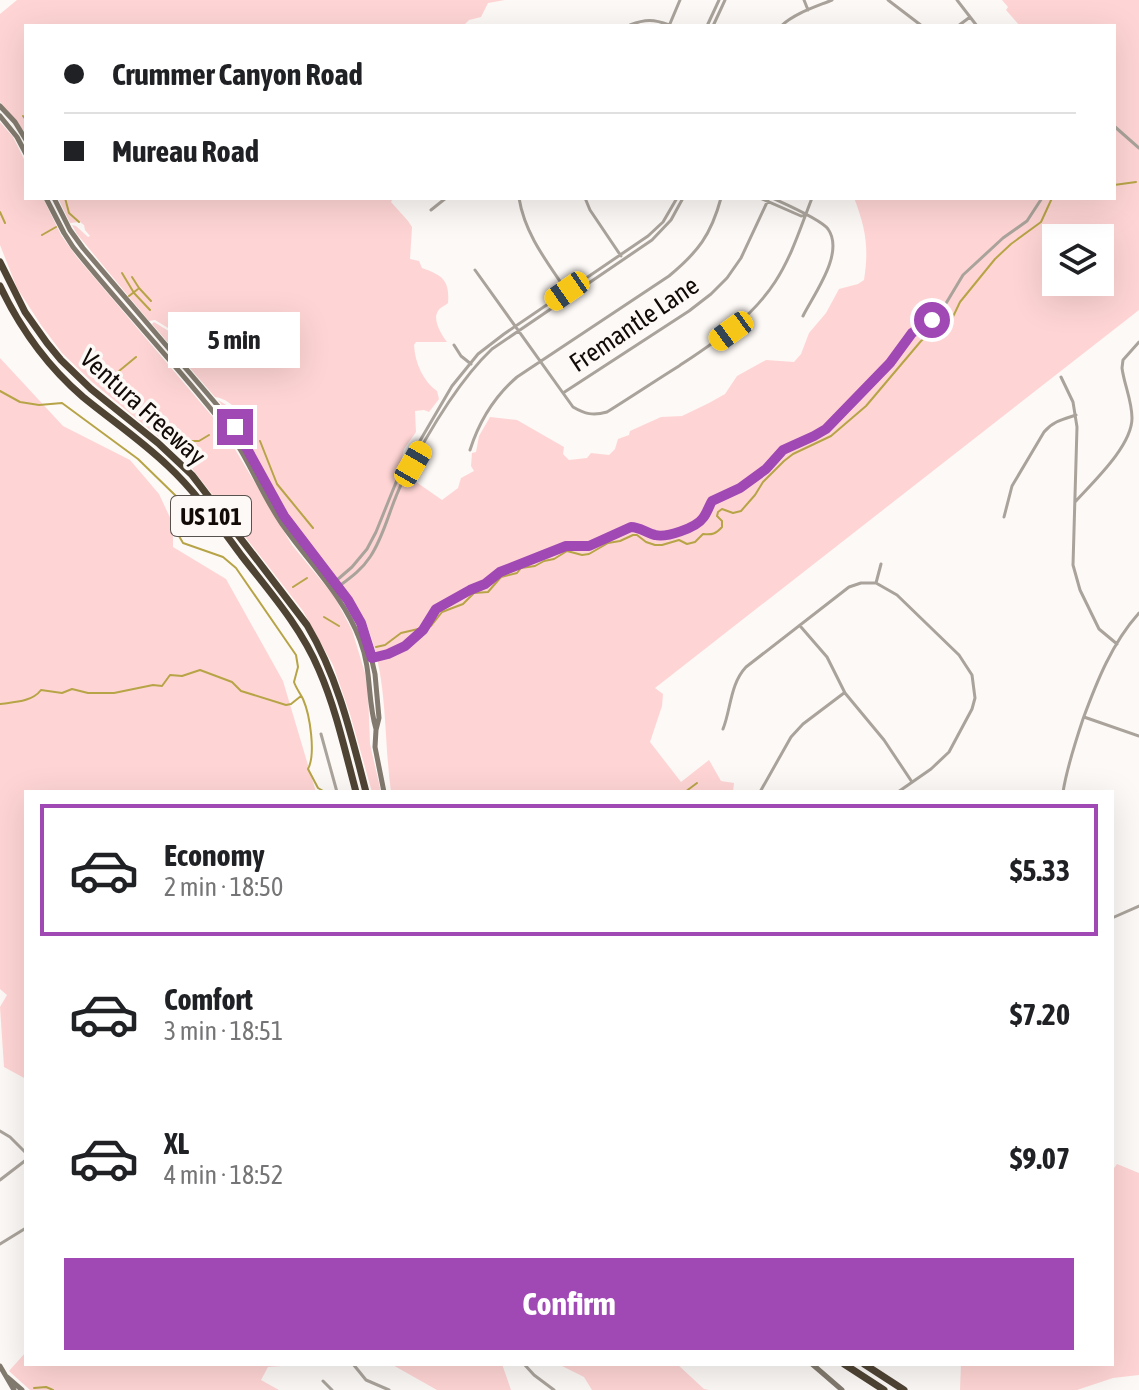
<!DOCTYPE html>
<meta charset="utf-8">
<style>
:root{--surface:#fff;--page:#f2f2f2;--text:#202124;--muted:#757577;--line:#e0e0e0;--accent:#a048b4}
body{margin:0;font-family:"Asap Condensed",sans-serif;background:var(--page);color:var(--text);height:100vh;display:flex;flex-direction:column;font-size:30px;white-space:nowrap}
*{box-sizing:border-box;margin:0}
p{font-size:26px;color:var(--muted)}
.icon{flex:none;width:44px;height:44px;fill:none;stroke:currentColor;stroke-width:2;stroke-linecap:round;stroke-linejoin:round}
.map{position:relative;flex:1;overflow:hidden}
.details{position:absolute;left:24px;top:790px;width:1090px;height:576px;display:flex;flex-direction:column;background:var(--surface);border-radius:0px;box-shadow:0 8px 32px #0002}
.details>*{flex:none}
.banner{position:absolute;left:24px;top:24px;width:1092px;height:176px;border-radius:0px;box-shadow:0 8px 32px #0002;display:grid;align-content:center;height:176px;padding:0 40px;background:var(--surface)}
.tools{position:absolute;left:1042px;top:224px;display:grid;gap:16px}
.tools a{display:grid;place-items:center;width:72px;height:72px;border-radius:0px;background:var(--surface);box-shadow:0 8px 32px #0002;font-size:40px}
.end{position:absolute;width:36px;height:36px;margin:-18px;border:10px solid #a048b4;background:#fff;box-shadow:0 0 0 4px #fff}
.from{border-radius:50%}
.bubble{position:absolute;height:56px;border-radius:0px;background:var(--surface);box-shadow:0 8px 32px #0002;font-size:26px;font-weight:700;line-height:56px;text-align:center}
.car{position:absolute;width:24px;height:48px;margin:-24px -12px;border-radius:10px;box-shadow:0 0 6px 2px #0007;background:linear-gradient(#f5c518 24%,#345 0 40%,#f5c518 0 76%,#345 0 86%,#f5c518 0)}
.banner b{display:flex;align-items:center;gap:28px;height:76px;font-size:30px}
.banner b+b{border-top:2px solid var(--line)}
.banner i{width:20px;height:20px;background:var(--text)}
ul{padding:14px 0 0;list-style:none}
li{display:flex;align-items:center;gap:24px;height:132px;margin:0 16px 12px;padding:0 24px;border:4px solid transparent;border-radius:0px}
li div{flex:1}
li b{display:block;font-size:30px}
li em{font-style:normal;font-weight:700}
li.on{border-color:var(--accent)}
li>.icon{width:72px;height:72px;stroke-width:1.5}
.primary-button{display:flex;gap:16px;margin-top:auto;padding:16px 40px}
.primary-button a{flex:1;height:92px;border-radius:0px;background:var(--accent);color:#fff;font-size:32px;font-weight:700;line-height:92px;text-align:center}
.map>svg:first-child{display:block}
.green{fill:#fed5d4;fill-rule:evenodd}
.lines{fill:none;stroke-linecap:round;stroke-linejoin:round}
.stream{stroke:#b7a447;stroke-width:2}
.street{stroke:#a9a39b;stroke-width:3}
.secondary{stroke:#827a6e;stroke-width:5}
.highway{stroke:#4f4434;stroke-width:7}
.route{stroke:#a048b4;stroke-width:10}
.labels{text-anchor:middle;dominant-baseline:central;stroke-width:7;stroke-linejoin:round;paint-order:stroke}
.shield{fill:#fdf9f6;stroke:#58524e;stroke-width:2}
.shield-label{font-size:24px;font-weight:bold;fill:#110a06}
.street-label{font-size:26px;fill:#110a06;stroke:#fdf9f6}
</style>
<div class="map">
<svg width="1139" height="1390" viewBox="0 0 1139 1390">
<rect width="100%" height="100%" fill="#fdf9f6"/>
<path class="green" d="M17 0H505L488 3 481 17 469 20 463 26H26V134L0 102V14Z
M1002 0H1139V310L655 688 663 694 662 706 650 742 681 782 709 760 721 781 734 783 733 792H391C383 734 389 671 363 617L287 515 240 430 218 400 233 409 250 429 255 425 252 420 248 423C239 412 230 399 215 397L152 324 154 322 175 335 181 328 176 325 173 331 155 320 149 321 77 234 72 225 76 226 88 237 90 236 85 230 84 225 70 214 79 222 70 223 58 198H64L69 213 65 198H393L391 202 408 221 412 227 410 259 419 261 422 268C442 275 450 280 448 303 445 306 440 307 438 311 432 320 442 335 447 342H416L414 345C415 363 423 381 437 391L439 399 429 412 424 410 415 411 416 432 404 449 399 470 442 500 458 488 461 478 474 471 471 466 472 453 476 452 479 436 490 417 517 420 564 447 563 454 569 460 587 458 591 453 609 455 615 449 618 439 629 435 630 431 661 417 682 416 709 403 725 394 737 376 766 360 794 362 801 354 809 333 826 313 839 289 858 284 864 280C869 249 866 228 854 198H1114V26H1020L1006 10 1008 7ZM1056 238H1100V282H1056Z
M0 122 13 137 26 163V198H43L61 235 76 256 223 429 292 545 334 596 352 630 365 673 368 691 370 744 381 792H372L350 714 333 665 303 611 183 457 92 382 62 353 41 325 17 288 0 245Z
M0 358 63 426 130 460 159 494 173 524V547L226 579 283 681 316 792H26V1079L4 1067 0 1007 7 995 0 989Z
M1117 1164 1139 1173V1375L1113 1378 1077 1390H960L961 1364H1112V1171Z
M26 1352V1364H308L268 1367 261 1380 279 1390H30L9 1371Z
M391 1364H502L511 1390H437Z
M558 1364H677L704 1389 709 1390H592L584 1377Z"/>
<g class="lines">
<path class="stream" d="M23 116 26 120
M1114 185 1136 182
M65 198 69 213 79 222
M0 212 5 223
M42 235 56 227
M122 273 134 293 150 310
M132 277 139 288 151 301
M129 296 138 289
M107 386 113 376 136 357
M0 391 20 402 39 405 62 403 138 459 178 498 185 510V518L179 536 183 543 223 557 236 568 296 655 298 667 294 682C296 688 300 693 303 699 310 715 316 754 308 769L318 788 325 792
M192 441H199L209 435
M260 441 277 484 313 528
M293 587 307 578
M324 617 339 626
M376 647 385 645 401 633 431 626 442 612 463 604 474 593 488 592 501 577 517 573 521 568 535 566 544 561 554 559 567 551 582 555 589 554 608 543 620 541 633 535H637L646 542 655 545H662L679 540 687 544 695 542 703 534C712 535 716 534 722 527V521L717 516 718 512 722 509 733 513 741 511 755 495 763 482 784 461 793 454 831 436 866 406 921 341 931 333 941 332 950 323 960 302 995 259 1011 244 1041 222 1052 198
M0 704C14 702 32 702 41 690L62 693 72 689 88 693H114L153 685 162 686 170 675 182 676 200 670 232 682 241 691 286 705 291 704 301 696
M685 792 697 783
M34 1388 46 1387 53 1390"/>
<path class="street" d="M804 0 808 10
M888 0 922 26
M957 0 977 26
M630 25C645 19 654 19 669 25
M669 26 680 0
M707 26 719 0
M713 26 725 0
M781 26C795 13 815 7 832 0
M958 26 970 17
M1114 126 1139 148
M519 198C525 235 548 263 568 293
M585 198 590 210 621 256
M760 198 801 216 805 215
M772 198C785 204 820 219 828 229 845 253 814 294 803 316
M431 210 446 198
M475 270 573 407C585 414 593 416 607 412 631 397 655 381 679 366 715 342 751 319 775 282 792 256 801 226 812 198
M454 345 461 356 471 364
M1061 377 1073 402 1077 427 1073 565 1080 590 1099 629 1117 644
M563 393 689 311 711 294 727 278 741 258 769 198
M470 450C479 422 495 396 517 377L669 276C698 252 711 235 721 198
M1075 502C1093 482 1132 446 1132 418 1132 401 1124 384 1122 368L1123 360 1139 342
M1004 517 1012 486 1044 432C1053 421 1064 419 1076 415
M337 580 352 567 367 549 376 532 397 480 452 386 478 354 504 334 648 236 663 222 677 198
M876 583 881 564
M334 590C347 580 361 571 370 557 385 535 390 506 402 483 425 438 456 383 492 349L652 240 671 220 683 198
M801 627 827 657 845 693 884 740 912 782
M373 657 388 654 405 646 418 635 438 607 485 584 500 572 566 546H589L631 527C640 527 646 533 655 535 666 538 696 528 703 518 707 513 709 506 712 501L740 488 766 469 783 450 814 436 826 429 890 363 912 333 932 320 945 305 963 275 1003 238 1027 221 1042 198
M1084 717 1139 736
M723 729C731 709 730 684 746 667L849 587 861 583H876L897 595 959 655 972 675 975 698 972 709 949 752 931 769 898 792
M321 734 337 792
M760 792 791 737 803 724 844 693
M1063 792C1067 767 1075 743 1083 719 1097 681 1112 643 1139 613
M1112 918 1139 906
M0 1131 10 1137 26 1153
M0 1180 26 1160
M0 1244 26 1228
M353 1364 366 1380 389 1390
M524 1364 534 1375 554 1390
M323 1381 332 1390"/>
<path class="secondary" d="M0 106 15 122 26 140
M0 116 17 137 26 154
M46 198 64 233 73 247C121 307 175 363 223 424 247 454 260 492 282 524 309 563 343 595 360 640 372 671 367 699 376 729
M54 198 70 230 83 248 229 419 241 437 284 516 339 586 354 609 366 635 375 674 379 718 376 730 375 747 384 792
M812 1364 842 1390
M0 1366 14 1390
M7 1377 22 1390"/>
<path class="highway" d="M0 262 25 312 47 343 61 360 91 389 158 443 192 475 307 625C338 677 351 734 366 792
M0 286C20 328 47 366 83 397 111 420 141 440 168 466 196 492 218 524 241 555 269 591 301 627 319 670 336 709 345 751 356 792
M844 1364 884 1390
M864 1364 904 1390"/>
</g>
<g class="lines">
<path class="route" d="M235 427 284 516 348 600 361 623 372 658 388 654 405 646 423 630 436 609 470 590 485 584 500 572 566 546H589L631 527C640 527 646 533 655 535 666 538 696 528 703 518 707 513 709 506 712 501L740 488 766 469 783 450 814 436 826 429 890 363 912 333 932 320"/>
</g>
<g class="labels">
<rect class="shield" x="171" y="496" width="80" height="40" rx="6"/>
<g class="shield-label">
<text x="211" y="516">US 101</text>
</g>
<g class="street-label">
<text transform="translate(634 324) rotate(-34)">Fremantle Lane</text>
<text transform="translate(143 407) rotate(42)">Ventura Freeway</text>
</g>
</g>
</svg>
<div class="tools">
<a><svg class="icon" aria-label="layers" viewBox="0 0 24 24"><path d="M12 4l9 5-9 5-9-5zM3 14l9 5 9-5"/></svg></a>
</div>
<i class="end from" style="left:932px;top:320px"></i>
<i class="end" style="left:235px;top:427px"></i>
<div class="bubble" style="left:168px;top:312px;width:132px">5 min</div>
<i class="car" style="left:567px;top:291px;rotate:235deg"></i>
<i class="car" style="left:731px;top:331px;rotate:234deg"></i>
<i class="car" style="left:413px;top:464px;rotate:30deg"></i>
<div class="banner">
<b><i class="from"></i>Crummer Canyon Road</b>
<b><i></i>Mureau Road</b>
</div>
<section class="details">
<ul>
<li class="on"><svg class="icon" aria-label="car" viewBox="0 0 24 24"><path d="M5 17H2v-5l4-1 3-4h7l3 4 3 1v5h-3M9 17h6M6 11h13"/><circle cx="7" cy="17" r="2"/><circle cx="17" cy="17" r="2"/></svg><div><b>Economy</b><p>2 min · 18:50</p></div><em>$5.33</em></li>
<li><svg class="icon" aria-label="car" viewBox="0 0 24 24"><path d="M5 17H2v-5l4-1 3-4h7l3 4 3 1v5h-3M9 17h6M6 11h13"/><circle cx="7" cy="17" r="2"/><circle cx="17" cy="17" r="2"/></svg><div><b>Comfort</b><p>3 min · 18:51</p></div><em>$7.20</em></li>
<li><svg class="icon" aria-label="car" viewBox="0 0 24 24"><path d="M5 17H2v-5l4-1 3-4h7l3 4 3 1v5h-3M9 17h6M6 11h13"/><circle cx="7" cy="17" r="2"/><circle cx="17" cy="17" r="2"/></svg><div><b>XL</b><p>4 min · 18:52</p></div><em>$9.07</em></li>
</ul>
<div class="primary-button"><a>Confirm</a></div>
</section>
</div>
